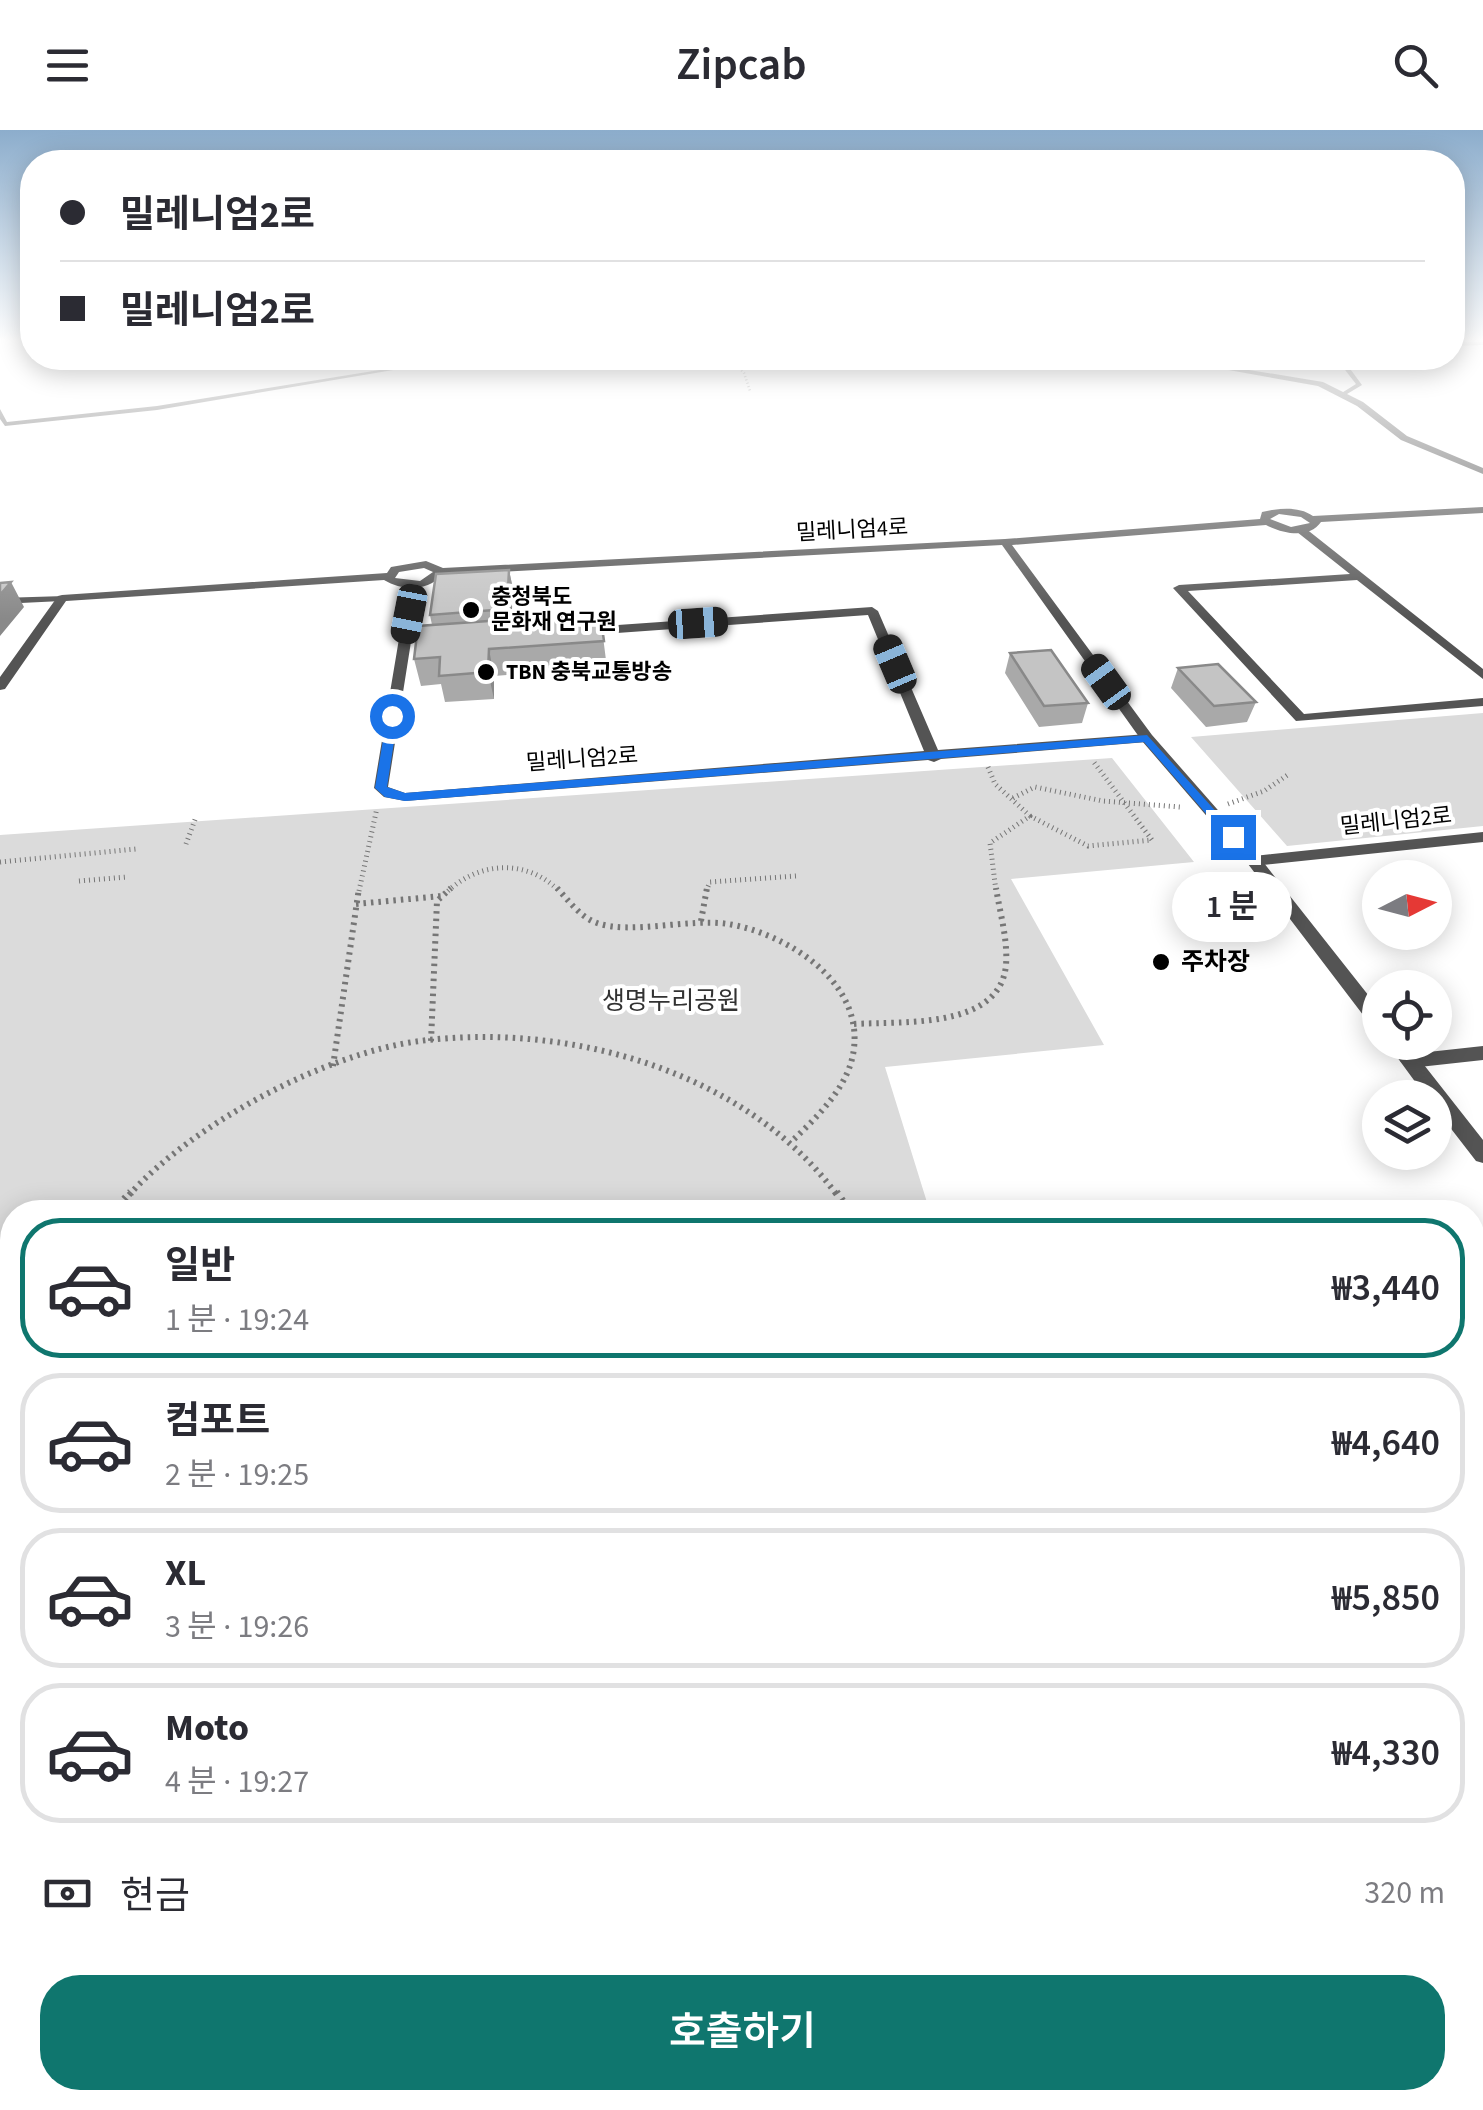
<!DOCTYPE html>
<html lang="ko">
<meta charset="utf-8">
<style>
:root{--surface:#fff;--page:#f2f2f3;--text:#2b2b33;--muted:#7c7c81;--line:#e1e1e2;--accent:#0f766e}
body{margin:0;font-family:"Source Sans 3","Noto Sans KR",sans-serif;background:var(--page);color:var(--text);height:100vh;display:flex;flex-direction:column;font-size:38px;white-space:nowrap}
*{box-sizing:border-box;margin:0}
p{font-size:32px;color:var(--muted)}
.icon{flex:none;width:55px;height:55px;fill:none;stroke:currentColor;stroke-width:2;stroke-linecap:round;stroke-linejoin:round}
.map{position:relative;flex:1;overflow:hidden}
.panel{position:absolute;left:0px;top:1070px;width:1485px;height:910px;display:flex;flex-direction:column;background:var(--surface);border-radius:40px 40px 0 0;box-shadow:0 5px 25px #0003}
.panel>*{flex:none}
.top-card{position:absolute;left:20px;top:20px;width:1445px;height:220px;border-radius:40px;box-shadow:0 5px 25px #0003;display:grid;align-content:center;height:220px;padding:0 40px;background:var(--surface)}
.needle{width:65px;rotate:84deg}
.buttons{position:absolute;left:1362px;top:730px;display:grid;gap:20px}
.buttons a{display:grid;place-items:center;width:90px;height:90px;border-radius:50%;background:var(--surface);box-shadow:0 5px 25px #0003;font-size:50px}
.end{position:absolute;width:45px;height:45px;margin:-22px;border:12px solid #1a73e8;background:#fff;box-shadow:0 0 0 5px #fff}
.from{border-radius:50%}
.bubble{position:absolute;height:70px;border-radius:35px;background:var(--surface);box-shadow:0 5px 25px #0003;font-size:32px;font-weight:600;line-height:70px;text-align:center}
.car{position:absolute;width:30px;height:60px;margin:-30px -15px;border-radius:12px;box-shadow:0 0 8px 2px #0007;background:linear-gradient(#222 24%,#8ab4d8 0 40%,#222 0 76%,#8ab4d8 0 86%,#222 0)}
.top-card b{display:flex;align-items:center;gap:35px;height:95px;font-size:38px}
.top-card b+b{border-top:2px solid var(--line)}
.top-card i{width:25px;height:25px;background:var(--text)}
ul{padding:18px 0 0;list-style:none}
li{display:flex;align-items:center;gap:30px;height:140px;margin:0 20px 15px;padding:0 20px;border:5px solid var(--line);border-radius:40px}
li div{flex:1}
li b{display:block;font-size:38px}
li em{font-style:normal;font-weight:600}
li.on{border-color:var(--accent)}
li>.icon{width:90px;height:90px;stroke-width:1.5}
.pay{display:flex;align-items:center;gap:25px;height:110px;padding:0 40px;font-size:38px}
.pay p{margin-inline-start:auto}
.action{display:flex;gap:20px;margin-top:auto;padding:20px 40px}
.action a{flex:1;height:115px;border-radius:40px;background:var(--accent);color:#fff;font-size:40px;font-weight:600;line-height:115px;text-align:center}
header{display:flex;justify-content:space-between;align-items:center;height:130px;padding:0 40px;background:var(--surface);font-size:45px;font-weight:600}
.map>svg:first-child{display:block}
.green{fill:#dbdbdb}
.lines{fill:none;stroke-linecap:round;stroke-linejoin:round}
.path-far4{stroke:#767676;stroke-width:2.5;stroke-dasharray:1 2.5;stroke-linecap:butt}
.path-far3{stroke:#767676;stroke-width:5;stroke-dasharray:1 4;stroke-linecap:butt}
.path-far2{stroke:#767676;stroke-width:6;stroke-dasharray:2.5 5;stroke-linecap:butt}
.path-far1{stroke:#767676;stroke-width:8;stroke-dasharray:2.5 6;stroke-linecap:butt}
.path{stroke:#767676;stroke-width:10;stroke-dasharray:4 8;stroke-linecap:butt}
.service{fill:#545454;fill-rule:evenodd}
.minor{fill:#545454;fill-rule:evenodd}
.tertiary{fill:#545454;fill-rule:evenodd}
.wall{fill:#a9a9a9}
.shaded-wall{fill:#898989}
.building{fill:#c4c4c4;stroke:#898989;stroke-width:2.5}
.route{fill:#1a73e8}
.poi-dot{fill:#000;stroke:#fff;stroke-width:4}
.labels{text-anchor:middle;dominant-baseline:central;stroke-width:8;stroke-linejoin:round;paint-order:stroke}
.far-street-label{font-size:22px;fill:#000;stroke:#fff}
.far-poi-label{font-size:22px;font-weight:bold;fill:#000;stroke:#fff;text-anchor:start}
.poi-label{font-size:25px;font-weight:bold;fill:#000;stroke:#fff;text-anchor:start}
.park-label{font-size:25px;fill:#323232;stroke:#fff}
</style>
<header><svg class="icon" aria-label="menu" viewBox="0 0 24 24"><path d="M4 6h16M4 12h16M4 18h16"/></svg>Zipcab<svg class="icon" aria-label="search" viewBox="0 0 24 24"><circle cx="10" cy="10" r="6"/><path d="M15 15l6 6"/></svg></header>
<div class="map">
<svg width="1483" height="1980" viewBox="0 0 1483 1980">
<rect width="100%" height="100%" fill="#fff"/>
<path class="green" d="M1483 583V696L1287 716 1191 607Z
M1112 628 1194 732 1011 749 1104 915 885 937 930 1082H12V1968H875L877 1980H0V705Z"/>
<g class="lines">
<path class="path-far4" d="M729 228 744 243 750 261
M769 228 775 231"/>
<path class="path-far3" d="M988 637 995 654 1030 686 990 713 996 761
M1013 668 1035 657 1103 671 1180 677
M1228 674 1264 661 1289 644
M1030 686 1088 716 1152 710 1093 631
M186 714 196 687
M0 732 136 719
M79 751 127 747
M359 761 377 678
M448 761C480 731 528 729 559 761
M706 761 710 752 796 746"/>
<path class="path-far2" d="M557 758C569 771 580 787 597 793 631 805 688 788 728 794 785 803 862 850 854 918 850 956 817 987 791 1012
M356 774 442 766
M701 791 707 758
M854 894C901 891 1000 900 1006 835 1008 810 1000 783 996 758
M431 911 437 771 451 758
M333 936 359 758
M129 1065C193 994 325 923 420 911 569 892 746 941 837 1065"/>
<path class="path-far1" d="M836 1062 850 1082
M113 1082 131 1062
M0 1230 12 1209"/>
<path class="path" d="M0 1590 12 1593
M571 1968 574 1980
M792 1980 801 1968"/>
<path class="service" d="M1452 212H1483V215L1452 216Z
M454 228H464L157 280 5 296 0 289V279L7 292 157 276Z
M1342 228H1347L1348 236 1362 255 1342 267 1340 264 1356 254 1342 236Z
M65 466 66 468 62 471 0 474V468Z"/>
<path class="minor" d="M1161 228H1176L1323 252 1363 272 1407 306 1483 338V344L1401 310 1357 276 1318 256Z
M1297 398H1305L1483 539V549L1357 450 1188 461 1304 584 1483 568V576L1296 591 1173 458 1179 455 1350 444 1297 402Z
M414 452 420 455 388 657 405 663 924 621 868 485 575 506 569 502 575 498 872 477 878 481 938 620 1147 604 1154 608 1147 612 941 629 934 632 928 630 405 671 384 667 374 658 408 455Z
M1483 702V712L1254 736 1246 731 1254 726Z
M1483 916V930L1410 938 1400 931 1410 924Z"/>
<path class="tertiary" d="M1483 377V383L1321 392C1309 409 1284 404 1266 395L1012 415 1152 605 1260 728 1380 880V900L1373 898 1248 734 1142 611 1002 415 442 445C426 462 403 461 384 450L66 471 5 559 0 560V547L58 466 62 465 387 443 391 437 426 431 443 438 1005 409 1260 389 1262 382C1279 378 1299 376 1313 386ZM1279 384 1301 387 1310 393 1291 397 1270 389ZM424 438 433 442 420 451 395 448 399 442Z
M1386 912H1406L1483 1010V1033L1476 1031 1435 978V968H1427Z"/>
</g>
<path class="wall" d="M509 440 513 459 511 489 600 483 607 538 494 546V569L445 572 441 554 421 556 414 529 432 495 430 485Z
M1010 523 1088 573 1082 593 1039 597 1005 543Z
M1178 538 1256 572 1247 592 1206 597 1171 558Z
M1293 1968H1296L1354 1980H1295Z
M1364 1968H1472L1483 1980H1366Z"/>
<path class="shaded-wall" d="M509 440 513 459 511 499 507 479Z
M11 452 24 477 0 506V465Z
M489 519 494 546V569L488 542Z"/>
<path class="building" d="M509 440 507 479 430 485 436 444Z
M11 452 0 465V453Z
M600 483 604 511 489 519 488 542 439 546 440 527 414 529 418 496Z
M1051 520 1088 573 1044 576 1010 523Z
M1218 534 1256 572 1214 576 1178 538Z
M1472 1272 1482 1314H1483V1980H1403L1401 1968H1472Z"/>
<linearGradient id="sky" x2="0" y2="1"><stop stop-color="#8cadcc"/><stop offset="0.43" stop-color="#fff"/><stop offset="1" stop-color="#fff" stop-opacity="0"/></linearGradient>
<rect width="1483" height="489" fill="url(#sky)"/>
<path class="route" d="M392 582 398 586 387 657 405 663 1147 605 1239 707 1228 709 1144 612 405 671 385 667 375 658 387 586Z"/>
<g class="poi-dot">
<circle cx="471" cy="480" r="10"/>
<circle cx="486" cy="542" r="10"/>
<circle cx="1161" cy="832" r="10"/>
</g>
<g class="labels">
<g class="far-street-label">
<text transform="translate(852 400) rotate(-3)">밀레니엄4로</text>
<text transform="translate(582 629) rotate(-4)">밀레니엄2로</text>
<text transform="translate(1396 691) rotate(-6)">밀레니엄2로</text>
</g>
<g class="far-poi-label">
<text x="491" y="467">충청북도<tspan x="491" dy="25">문화재 연구원</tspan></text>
<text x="506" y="542">TBN 충북교통방송</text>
</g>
<g class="poi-label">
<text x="1181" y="832">주차장</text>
</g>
<g class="park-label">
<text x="671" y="871">생명누리공원</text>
</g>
</g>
</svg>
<div class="buttons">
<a><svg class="needle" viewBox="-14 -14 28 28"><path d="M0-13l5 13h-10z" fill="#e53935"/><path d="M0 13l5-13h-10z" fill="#7c7c81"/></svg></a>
<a><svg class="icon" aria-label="locate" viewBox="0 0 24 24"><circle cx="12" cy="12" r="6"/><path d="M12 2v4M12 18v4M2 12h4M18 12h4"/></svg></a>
<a><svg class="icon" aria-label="layers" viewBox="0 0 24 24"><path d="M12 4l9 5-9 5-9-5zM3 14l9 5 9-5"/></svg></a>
</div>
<i class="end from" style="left:392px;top:586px"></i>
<i class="end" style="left:1233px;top:707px"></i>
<div class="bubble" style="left:1172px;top:742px;width:120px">1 분</div>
<i class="car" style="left:409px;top:484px;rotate:191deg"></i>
<i class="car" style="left:698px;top:493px;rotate:86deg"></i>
<i class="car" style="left:895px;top:534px;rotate:337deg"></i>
<i class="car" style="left:1106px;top:552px;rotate:324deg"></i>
<div class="top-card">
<b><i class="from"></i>밀레니엄2로</b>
<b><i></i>밀레니엄2로</b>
</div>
<section class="panel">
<ul>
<li class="on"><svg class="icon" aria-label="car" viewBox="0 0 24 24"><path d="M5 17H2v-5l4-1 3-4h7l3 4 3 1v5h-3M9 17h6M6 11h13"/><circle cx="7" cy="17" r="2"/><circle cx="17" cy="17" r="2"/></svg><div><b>일반</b><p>1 분 · 19:24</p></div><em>₩3,440</em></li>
<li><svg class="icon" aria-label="car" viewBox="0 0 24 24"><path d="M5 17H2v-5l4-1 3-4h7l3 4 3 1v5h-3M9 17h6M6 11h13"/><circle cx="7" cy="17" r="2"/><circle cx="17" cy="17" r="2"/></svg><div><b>컴포트</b><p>2 분 · 19:25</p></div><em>₩4,640</em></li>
<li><svg class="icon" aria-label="car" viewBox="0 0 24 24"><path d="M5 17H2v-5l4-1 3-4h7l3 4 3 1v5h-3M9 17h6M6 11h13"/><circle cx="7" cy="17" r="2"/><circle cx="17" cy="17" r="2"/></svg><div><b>XL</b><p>3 분 · 19:26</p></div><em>₩5,850</em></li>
<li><svg class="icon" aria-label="car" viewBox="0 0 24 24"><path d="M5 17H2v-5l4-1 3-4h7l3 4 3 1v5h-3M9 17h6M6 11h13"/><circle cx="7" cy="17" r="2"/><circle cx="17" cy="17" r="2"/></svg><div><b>Moto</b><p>4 분 · 19:27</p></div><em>₩4,330</em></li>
</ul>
<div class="pay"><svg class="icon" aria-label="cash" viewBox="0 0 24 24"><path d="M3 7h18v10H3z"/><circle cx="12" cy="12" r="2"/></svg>현금<p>320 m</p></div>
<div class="action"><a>호출하기</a></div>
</section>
</div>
